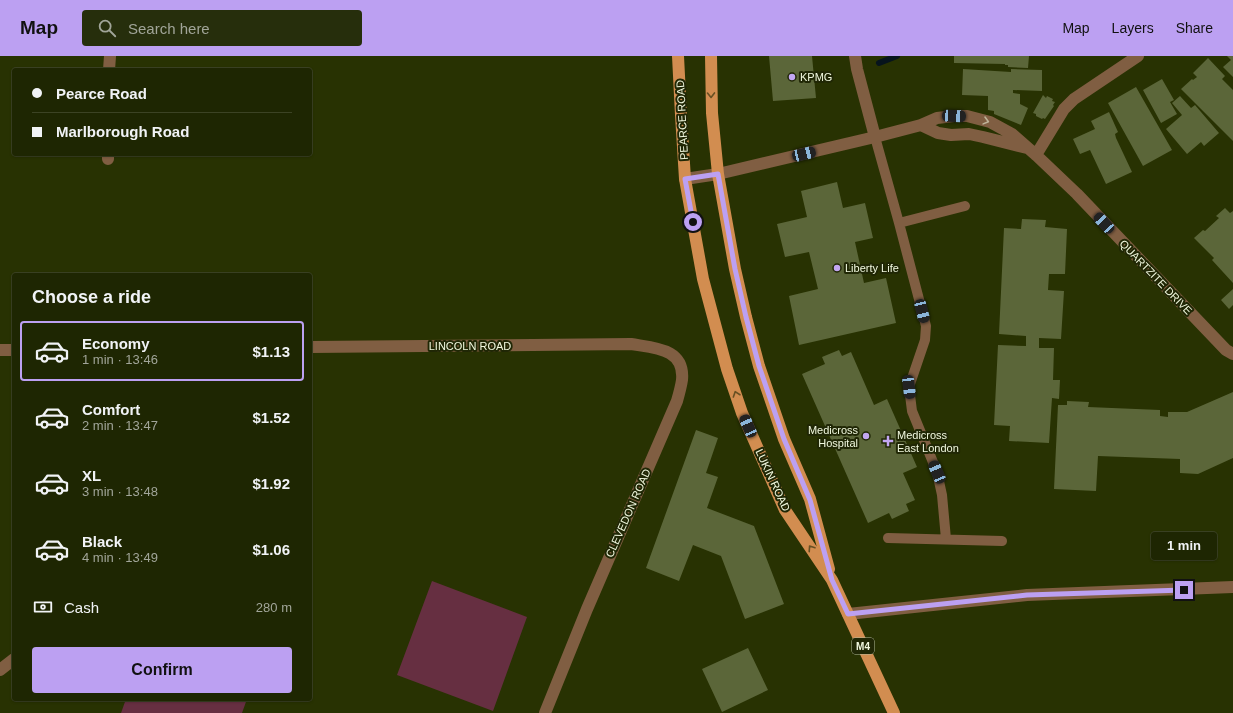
<!DOCTYPE html>
<meta charset="utf-8">
<style>
:root{--surface:#1e2602;--page:#262e0c;--text:#f1f3f6;--muted:#a1a599;--line:#3c4324;--accent:#bca0f2}
body{margin:0;font-family:Helvetica,sans-serif;background:var(--page);color:var(--text);height:100vh;display:flex;flex-direction:column;font-size:15px;white-space:nowrap}
*{box-sizing:border-box;margin:0}
p{font-size:13px;color:var(--muted)}
.icon{flex:none;width:22px;height:22px;fill:none;stroke:currentColor;stroke-width:2;stroke-linecap:round;stroke-linejoin:round}
.map{position:relative;flex:1;overflow:hidden}
.sheet{position:absolute;left:12px;top:217px;width:300px;height:428px;display:flex;flex-direction:column;background:var(--surface);border-radius:4px;box-shadow:0 1px 3px #0004,0 0 0 1px var(--line)}
.sheet>*{flex:none}
.hud{position:absolute;left:12px;top:12px;width:300px;height:88px;border-radius:4px;box-shadow:0 1px 3px #0004,0 0 0 1px var(--line);display:grid;align-content:center;height:88px;padding:0 20px;background:var(--surface)}
.end{position:absolute;width:18px;height:18px;margin:-9px;border:5px solid #bca0f2;background:#111;box-shadow:0 0 0 2px #111}
.from{border-radius:50%}
.bubble{position:absolute;height:28px;border-radius:4px;background:var(--surface);box-shadow:0 1px 3px #0004,0 0 0 1px var(--line);font-size:13px;font-weight:700;line-height:28px;text-align:center}
.car{position:absolute;width:12px;height:24px;margin:-12px -6px;border-radius:5px;box-shadow:0 0 3px 1px #0007;background:linear-gradient(#222 24%,#8ab4d8 0 40%,#222 0 76%,#8ab4d8 0 86%,#222 0)}
.hud b{display:flex;align-items:center;gap:14px;height:38px;font-size:15px}
.hud b+b{border-top:1px solid var(--line)}
.hud i{width:10px;height:10px;background:var(--text)}
ul{padding:0;list-style:none}
li{display:flex;align-items:center;gap:12px;height:60px;margin:0 8px 6px;padding:0 12px;border:2px solid transparent;border-radius:4px}
li div{flex:1}
li b{display:block;font-size:15px}
li em{font-style:normal;font-weight:700}
li.selected{border-color:var(--accent)}
li>.icon{width:36px;height:36px;stroke-width:1.5}
h2{padding:0 20px;font-size:18px;line-height:48px}
.pay{display:flex;align-items:center;gap:10px;height:44px;padding:0 20px;font-size:15px}
.pay p{margin-inline-start:auto}
.action{display:flex;gap:8px;margin-top:auto;padding:8px 20px}
.action a{flex:1;height:46px;border-radius:4px;background:var(--accent);color:#111;font-size:16px;font-weight:700;line-height:46px;text-align:center}
header{display:flex;align-items:center;gap:24px;box-sizing:border-box;height:56px;padding:0 20px;background:var(--accent);color:#111}
header strong{font-size:19px}
nav{display:flex;gap:22px;margin-inline-start:auto;font-size:14px}
.search{width:280px;height:36px;background:var(--page);display:flex;align-items:center;gap:10px;box-sizing:border-box;padding:0 14px;border-radius:4px;color:var(--muted);font-size:15px}
.map>svg:first-child{display:block}
.green{fill:#662f41}
.lines{fill:none;stroke-linecap:round;stroke-linejoin:round}
.stream{stroke:#07141d;stroke-width:6}
.building{fill:#5b6639}
.lane{stroke:#805e42;stroke-width:10}
.street{stroke:#805e42;stroke-width:12}
.primary{stroke:#d28d50;stroke-width:12}
.oneway{stroke:#675023}
.oneway2{stroke:#beb398}
.route{stroke:#bca0f2;stroke-width:5}
.poi-dot{fill:#c3a7f2;stroke:#202705;stroke-width:1.5}
.labels{text-anchor:middle;dominant-baseline:central;stroke-width:4;stroke-linejoin:round;paint-order:stroke}
.shield{fill:#202705;stroke:#b2b99e;stroke-width:1}
.shield-label{font-size:10px;font-weight:bold;fill:#f1f8df}
.poi-label{font-size:11px;fill:#f1f8df;stroke:#202705;text-anchor:start}
.street-label{font-size:11px;fill:#f1f8df;stroke:#202705}
</style>
<header>
<strong>Map</strong>
<div class="search"><svg class="icon" aria-label="search" viewBox="0 0 24 24"><circle cx="10" cy="10" r="6"/><path d="M15 15l6 6"/></svg>Search here</div>
<nav><a>Map</a><a>Layers</a><a>Share</a></nav>
</header>
<div class="map">
<svg width="1233" height="657" viewBox="0 0 1233 657">
<rect width="100%" height="100%" fill="#283202"/>
<path class="green" d="M432 525 527 561 493 655 397 619Z
M126 643H247L242 657H121Z"/>
<g class="lines">
<path class="stream" d="M879 7 897 0"/>
</g>
<path class="building" d="M769 0H812L816 42 773 45Z
M954 0H1029L1028 12 1008 11V9H1005V8L954 7Z
M1227 0H1233V21L1223 11 1231 4Z
M1208 2 1225 20 1222 23 1233 34V85L1181 33 1192 23 1193 24 1197 21 1193 17Z
M963 13 1011 16V13L1042 14V35L1013 34V37L1020 38V48L1028 52 1021 69 994 58V55L988 54V40L962 39Z
M1162 23 1174 44 1170 46 1177 58 1161 67 1143 34Z
M1136 31 1172 94 1143 110 1108 47Z
M1043 39 1046 42 1047 40 1053 43 1052 45 1055 46 1053 49 1054 50 1045 63 1043 62 1042 63 1036 60V58L1033 57Z
M1180 40 1191 52 1195 49 1219 77 1204 90 1201 86 1187 98 1166 73 1182 59 1172 47Z
M1109 56 1118 76 1115 78 1116 82 1132 116 1106 128 1090 94 1080 98 1073 83 1095 73 1091 65Z
M837 126 843 152 865 147 873 182 855 186 864 227 886 222 896 267 799 289 789 240 818 233 809 196 785 201 777 168 807 161 801 135Z
M1225 152 1230 157 1233 155V227L1212 204 1214 202 1194 182 1203 174 1205 175 1219 162 1216 160Z
M1022 163 1046 164 1045 171 1067 173 1065 218H1049L1048 234 1064 235 1061 283 1039 282V292H1054L1053 324H1060L1059 343 1052 342 1049 387 1009 385 1010 370 994 369 998 289 1026 290V280L999 278 1004 172 1021 173Z
M1233 233V249L1229 253 1221 244Z
M839 294 842 300 851 296 874 349 887 343 917 411 903 417 915 444 906 448 909 455 892 463 889 457 868 467 802 318 825 308 822 301Z
M1233 336V402L1198 418 1180 417V403L1098 400 1096 435 1054 433 1058 349H1067V345L1089 346 1088 351 1160 354V360L1168 361V356H1187Z
M696 374 718 382 706 417 718 421 707 452 754 470 784 548 745 563 721 500 693 489 679 525 646 512Z
M748 592 768 634 722 656 702 613Z"/>
<g class="lines">
<path class="lane" d="M875 81 899 167 926 270 925 284 909 331 912 355 937 416 942 439 946 483
M899 167 965 150
M888 482 1002 485"/>
<path class="street" d="M855 0 857 13 875 81
M109 14 110 0
M921 69 938 77 951 79 969 78 983 81 1027 92
M1036 99 1064 53 1074 43 1138 0
M108 103V98
M685 123 718 118 875 81 921 69 937 62 954 60H967L990 66 1012 78 1036 99 1077 138 1226 294 1233 298
M310 291 631 288C654 292 685 292 682 324 681 331 679 338 677 345L587 553 545 657
M0 294H14
M848 558 1027 539 1233 531
M0 614 14 603"/>
<path class="primary" d="M678 0 681 59 685 123 703 223 727 313 742 357 785 454 832 524 894 657
M711 0 712 57 718 118 735 213 746 261 759 310 784 383 810 443 829 513"/>
</g>
<defs><path id="oneway-chevron" d="M-2-3.5L2.5 0L-2 3.5" fill="none" stroke-width="1.6" stroke-linecap="round" stroke-linejoin="round"/></defs>
<g class="oneway">
<use href="#oneway-chevron" transform="translate(711 39) rotate(89)"/>
<use href="#oneway-chevron" transform="translate(736 338) rotate(-109)"/>
<use href="#oneway-chevron" transform="translate(811 492) rotate(-124)"/>
</g>
<use class="oneway2" href="#oneway-chevron" transform="translate(986 65) rotate(15)"/>
<g class="lines">
<path class="route" d="M693 166 685 123 718 118 735 213 746 261 759 310 784 383 810 444 832 524 848 558 1027 539 1184 534"/>
</g>
<g class="poi-dot">
<circle cx="792" cy="21" r="4"/>
<circle cx="837" cy="212" r="4"/>
<circle cx="866" cy="380" r="4"/>
<path d="M886 379h4v4h4v4h-4v4h-4v-4h-4v-4h4z"/>
</g>
<g class="labels">
<rect class="shield" x="852" y="582" width="22" height="16" rx="3"/>
<g class="shield-label">
<text x="863" y="590">M4</text>
</g>
<g class="poi-label">
<text x="800" y="21">KPMG</text>
<text x="845" y="212">Liberty Life</text>
<text x="858" y="374" text-anchor="end">Medicross<tspan x="858" dy="13">Hospital</tspan></text>
<text x="897" y="379">Medicross<tspan x="897" dy="13">East London</tspan></text>
</g>
<g class="street-label">
<text transform="translate(682 64) rotate(-93)">PEARCE ROAD</text>
<text transform="translate(1156 221) rotate(46)">QUARTZITE DRIVE</text>
<text x="470" y="290">LINCOLN ROAD</text>
<text transform="translate(773 424) rotate(65)">LUKIN ROAD</text>
<text transform="translate(628 457) rotate(-66)">CLEVEDON ROAD</text>
</g>
</g>
</svg>
<i class="end from" style="left:693px;top:166px"></i>
<i class="end" style="left:1184px;top:534px"></i>
<div class="bubble" style="left:1151px;top:476px;width:66px">1 min</div>
<i class="car" style="left:954px;top:60px;rotate:93deg"></i>
<i class="car" style="left:804px;top:98px;rotate:77deg"></i>
<i class="car" style="left:1104px;top:167px;rotate:317deg"></i>
<i class="car" style="left:922px;top:255px;rotate:166deg"></i>
<i class="car" style="left:909px;top:331px;rotate:173deg"></i>
<i class="car" style="left:748px;top:370px;rotate:336deg"></i>
<i class="car" style="left:937px;top:416px;rotate:337deg"></i>
<div class="hud">
<b><i class="from"></i>Pearce Road</b>
<b><i></i>Marlborough Road</b>
</div>
<section class="sheet">
<h2>Choose a ride</h2>
<ul>
<li class="selected"><svg class="icon" aria-label="car" viewBox="0 0 24 24"><path d="M5 17H2v-5l4-1 3-4h7l3 4 3 1v5h-3M9 17h6M6 11h13"/><circle cx="7" cy="17" r="2"/><circle cx="17" cy="17" r="2"/></svg><div><b>Economy</b><p>1 min · 13:46</p></div><em>$1.13</em></li>
<li><svg class="icon" aria-label="car" viewBox="0 0 24 24"><path d="M5 17H2v-5l4-1 3-4h7l3 4 3 1v5h-3M9 17h6M6 11h13"/><circle cx="7" cy="17" r="2"/><circle cx="17" cy="17" r="2"/></svg><div><b>Comfort</b><p>2 min · 13:47</p></div><em>$1.52</em></li>
<li><svg class="icon" aria-label="car" viewBox="0 0 24 24"><path d="M5 17H2v-5l4-1 3-4h7l3 4 3 1v5h-3M9 17h6M6 11h13"/><circle cx="7" cy="17" r="2"/><circle cx="17" cy="17" r="2"/></svg><div><b>XL</b><p>3 min · 13:48</p></div><em>$1.92</em></li>
<li><svg class="icon" aria-label="car" viewBox="0 0 24 24"><path d="M5 17H2v-5l4-1 3-4h7l3 4 3 1v5h-3M9 17h6M6 11h13"/><circle cx="7" cy="17" r="2"/><circle cx="17" cy="17" r="2"/></svg><div><b>Black</b><p>4 min · 13:49</p></div><em>$1.06</em></li>
</ul>
<div class="pay"><svg class="icon" aria-label="cash" viewBox="0 0 24 24"><path d="M3 7h18v10H3z"/><circle cx="12" cy="12" r="2"/></svg>Cash<p>280 m</p></div>
<div class="action"><a>Confirm</a></div>
</section>
</div>
